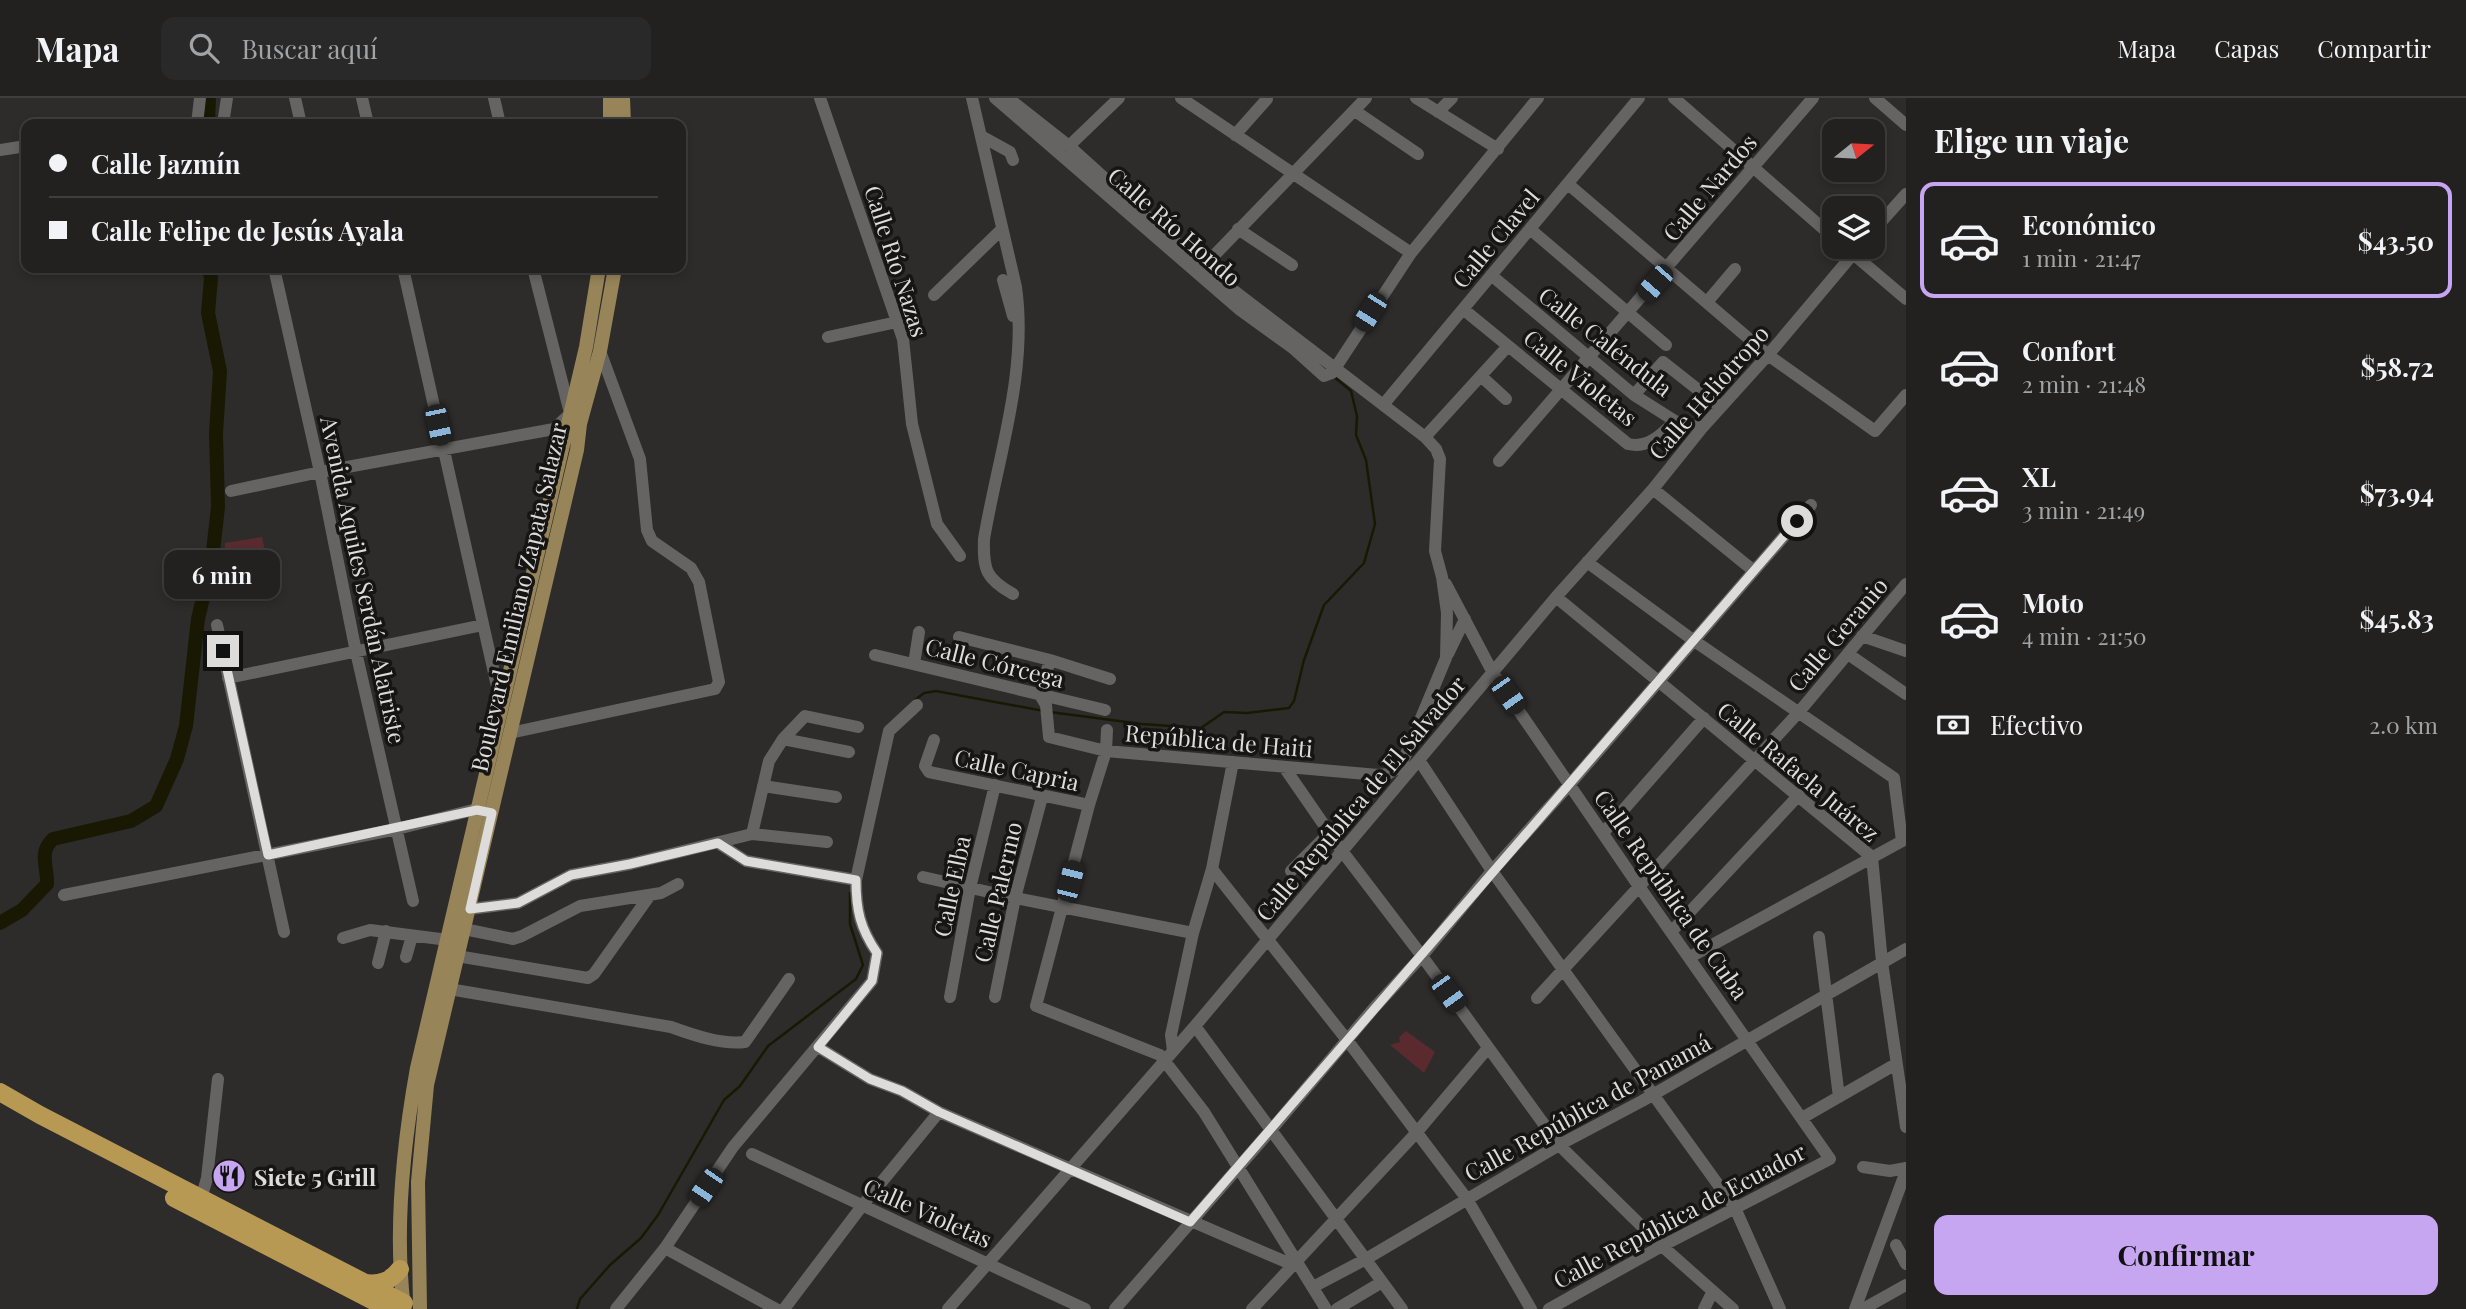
<!DOCTYPE html>
<html lang="es">
<meta charset="utf-8">
<style>
:root{--surface:#222120;--page:#2a2929;--text:#f1f3f6;--muted:#a2a3a5;--line:#3f3e3e;--accent:#c6a6f0}
body{margin:0;font-family:"Playfair Display",serif;background:var(--page);color:var(--text);height:100vh;display:flex;flex-direction:column;font-size:26px;white-space:nowrap}
*{box-sizing:border-box;margin:0}
p{font-size:23px;color:var(--muted)}
.icon{flex:none;width:38px;height:38px;fill:none;stroke:currentColor;stroke-width:2;stroke-linecap:round;stroke-linejoin:round}
.map{position:relative;flex:1;overflow:hidden}
.side{display:flex;flex-direction:column;background:var(--surface);width:560px}
.side>*{flex:none}
.top-card{position:absolute;left:21px;top:21px;width:665px;height:154px;border-radius:14px;box-shadow:0 4px 10px #0003,0 0 0 2px var(--line);display:grid;align-content:center;height:154px;padding:0 28px;background:var(--surface)}
.needle{width:46px;rotate:72deg}
.tools{position:absolute;left:1822px;top:21px;display:grid;gap:14px}
.tools a{display:grid;place-items:center;width:63px;height:63px;border-radius:14px;background:var(--surface);box-shadow:0 4px 10px #0003,0 0 0 2px var(--line);font-size:35px}
.end{position:absolute;width:32px;height:32px;margin:-16px;border:9px solid #dddcda;background:#111;box-shadow:0 0 0 4px #111}
.from{border-radius:50%}
.bubble{position:absolute;height:49px;border-radius:14px;background:var(--surface);box-shadow:0 4px 10px #0003,0 0 0 2px var(--line);font-size:23px;font-weight:700;line-height:49px;text-align:center}
.car{position:absolute;width:21px;height:42px;margin:-21px -10px;border-radius:9px;box-shadow:0 0 5px 2px #0007;background:linear-gradient(#222 24%,#8ab4d8 0 40%,#222 0 76%,#8ab4d8 0 86%,#222 0)}
.top-card b{display:flex;align-items:center;gap:24px;height:66px;font-size:26px}
.top-card b+b{border-top:2px solid var(--line)}
.top-card i{width:18px;height:18px;background:var(--text)}
ul{padding:0;list-style:none}
li{display:flex;align-items:center;gap:21px;height:116px;margin:0 14px 10px;padding:0 14px;border:4px solid transparent;border-radius:14px}
li div{flex:1}
li b{display:block;font-size:26px}
li em{font-style:normal;font-weight:700}
li.active{border-color:var(--accent)}
li>.icon{width:63px;height:63px;stroke-width:1.5}
h2{padding:0 28px;font-size:32px;line-height:84px}
.pay{display:flex;align-items:center;gap:18px;height:77px;padding:0 28px;font-size:26px}
.pay p{margin-inline-start:auto}
.action{display:flex;gap:14px;margin-top:auto;padding:14px 28px}
.action a{flex:1;height:80px;border-radius:14px;background:var(--accent);color:#111;font-size:28px;font-weight:700;line-height:80px;text-align:center}
header{display:flex;align-items:center;gap:42px;box-sizing:border-box;height:98px;padding:0 35px;background:var(--surface);border-bottom:2px solid var(--line)}
header strong{font-size:33px}
nav{display:flex;gap:38px;margin-inline-start:auto;font-size:24px}
.search{width:490px;height:63px;background:var(--page);display:flex;align-items:center;gap:18px;box-sizing:border-box;padding:0 24px;border-radius:14px;color:var(--muted);font-size:26px}
main{display:flex;flex:1;min-height:0}
.map>svg:first-child{display:block}
.green{fill:#5a2a2f}
.lines{fill:none;stroke-linecap:round;stroke-linejoin:round}
.stream{stroke:#191903;stroke-width:2.5}
.river{stroke:#191903;stroke-width:14}
.minor{stroke:#666462;stroke-width:12}
.major{stroke:#978459;stroke-width:14}
.highway{stroke:#b79953;stroke-width:18}
.route{stroke:#dddcda;stroke-width:9}
.labels{text-anchor:middle;dominant-baseline:central;stroke-width:7;stroke-linejoin:round;paint-order:stroke}
.street-label{font-size:23px;fill:#dddcda;stroke:#161514}
.poi-label{font-size:23px;font-weight:bold;fill:#dddcda;stroke:#161514;text-anchor:start}
</style>
<header>
<strong>Mapa</strong>
<div class="search"><svg class="icon" aria-label="search" viewBox="0 0 24 24"><circle cx="10" cy="10" r="6"/><path d="M15 15l6 6"/></svg>Buscar aquí</div>
<nav><a>Mapa</a><a>Capas</a><a>Compartir</a></nav>
</header>
<main>
<div class="map">
<svg width="1906" height="1211" viewBox="0 0 1906 1211">
<rect width="100%" height="100%" fill="#2e2c2a"/>
<path class="green" d="M262 439 270 476 224 484 225 445Z
M1406 933 1435 954 1424 975 1390 947 1400 944 1399 939Z"/>
<g class="lines">
<path class="stream" d="M915 602 924 595 936 593 1044 613
M1050 614 1142 626 1201 630 1224 614 1247 615 1289 610 1294 603 1304 562 1324 507 1364 465 1375 426 1366 362 1356 337 1357 318 1351 293 1333 278
M577 1211 580 1201 610 1167 641 1140 658 1117 724 1002 740 988 768 948 856 881 863 867 850 826V795"/>
<path class="river" d="M208 26 209 0
M0 825 22 812 47 786C48 769 38 755 53 741L131 723 156 708 177 661 186 628 198 521 212 462 218 409 216 335 220 273 208 215 211 180 209 170"/>
<path class="minor" d="M295 0 301 26
M362 0 368 26
M494 0 500 26
M820 0 903 241 912 326 937 426 960 458
M972 0 1016 189C1028 274 998 358 984 441 983 472 986 481 1013 496
M995 0 1240 212 1294 251 1324 278 1332 275 1411 155 1538 0
M1008 0 1069 48 1203 169 1425 339 1436 351 1440 361 1435 453 1442 479 1447 515 1446 560 1401 668 1388 676 1378 677 1106 653 1049 639 1046 607 1040 597 1050 562
M1181 0 1411 155
M1416 0 1498 51
M1674 0 1834 140
M1875 0 1906 27
M1355 13 1418 56
M1438 14 1452 0
M197 26 200 0
M223 26 227 0
M1235 37 1267 1
M981 38 1010 54 1013 62
M1069 48 1119 0
M0 52 26 48
M1568 86 1768 257 1875 333 1906 297
M1238 131 1292 167
M1530 131 1666 247
M1872 134 1906 96
M1845 149 1906 201
M1203 169 1366 0
M274 170 320 374 356 554 413 803
M403 170 501 606
M533 170 570 315
M1491 177 1634 297 1675 323 1702 330
M1003 182 1013 218
M934 197 1001 132
M1707 204 1735 171
M1463 211 1628 346C1648 351 1662 336 1675 323
M828 239 897 224
M1482 279 1506 301
M1634 297 1663 264 1720 309
M1383 307 1639 0
M1425 339 1508 248
M1499 363 1813 0
M1653 391 1754 473
M231 393 320 374 554 331 570 316
M1587 464 1693 542 1894 680 1902 743
M1446 486 1493 575 1638 787 1830 1061 1662 1148 1549 1211
M1556 499 1872 759 1882 864 1906 1029
M217 527 284 834
M1862 538 1906 553
M959 539 1050 562 1110 581
M1448 556 1465 521
M1848 556 1906 596
M875 557 1105 612
M914 566 919 534
M228 580 483 527
M1107 632 1106 653 1089 707 1036 908 1160 957 1204 1014 1326 1211
M510 635 715 591 719 584 699 484 691 470 652 443 647 432 640 361 600 253
M783 641 849 654
M934 642 925 668 929 674 1089 707
M1419 662 1492 773 1735 1110 1780 1211
M1284 669 1342 753 1422 858 1559 1047 1662 1148 1733 1211
M763 688 836 699
M1603 735 1704 620
M752 736 769 663 783 641 805 618 858 629
M718 745 746 763 856 782
M1212 771 1347 942 1467 1101 1531 1211
M1291 773 1329 735
M923 779 1015 800 1193 835
M64 797 397 731 477 711 485 713
M470 811 518 805 571 777 630 766 752 736 827 744
M464 831 513 841 522 838 580 808 661 795 678 786
M1672 833 1799 697
M1819 839 1839 999
M343 840 370 832 448 842
M457 858 588 880 594 876 650 797
M406 859 412 838
M1690 859 1906 741
M378 865 386 833
M449 891 671 929C693 937 722 947 745 944L789 881
M950 899 970 790 995 687
M995 899 1015 800 1042 699
M1537 900 1799 614 1906 486
M1195 928 1402 1211
M818 949 870 981 902 993 939 1014 1293 1167
M1173 953 1171 937 1193 835 1212 771 1233 664
M1802 1020 1896 966
M752 1056 1085 1211
M1863 1069 1890 1073 1906 1070
M201 1101 207 1080 218 981
M1896 1147 1906 1166
M665 1150 776 1211
M1313 1189 1366 1161 1559 1047 1642 1003 1906 851
M616 1211 665 1150 733 1049 872 883 877 855C860 830 856 812 856 782L889 633 917 607
M784 1211 862 1108 939 1014
M948 1211 1195 928 1556 499 1653 391 1702 330 1768 257 1859 149
M1115 1211 1271 1032 1374 910 1422 858 1492 773 1570 686 1811 407
M1252 1211 1417 1034 1488 950
M1337 1211 1382 1184
M1704 1211 1713 1193
M1855 1211 1906 1073
M1863 1211 1906 1187"/>
<path class="major" d="M623 0 624 26
M610 26V0
M404 1210C394 1132 403 1048 417 970L586 249 599 170
M420 1211 418 1084 427 987 577 352 580 326 600 253 615 170"/>
<path class="highway" d="M0 994 40 1017 404 1205
M174 1100 389 1211
M365 1185C380 1187 391 1183 400 1171"/>
</g>
<g class="lines">
<path class="route" d="M223 553 268 757 477 712 492 715 470 811 518 805 571 777 630 766 718 745 746 763 856 782C856 812 860 830 877 855L872 883 818 949 870 981 902 993 939 1014 1190 1124 1797 423"/>
</g>
<defs>
<symbol id="restaurant-disc" viewBox="-11 -11 22 22"><circle r="9.5" fill="#c6a6f0" stroke="#161514"/><path d="M-5-6h1v4h1v-4h1v4h1v-4h1v5L-1.5 .5V6h-2V.5L-5-1ZM5-6V6H3V1.5H1.5Q1.5-4 5-6Z" fill="#111"/></symbol>
</defs>
<g fill-rule="evenodd">
<use href="#restaurant-disc" x="210" y="1059" width="38" height="38"/>
</g>
<g class="labels">
<g class="street-label">
<text transform="translate(1709 89) rotate(-50)">Calle Nardos</text>
<text transform="translate(1175 128) rotate(41)">Calle Río Hondo</text>
<text transform="translate(1495 140) rotate(-50)">Calle Clavel</text>
<text transform="translate(897 163) rotate(72)">Calle Río Nazas</text>
<text transform="translate(1606 243) rotate(38)">Calle Caléndula</text>
<text transform="translate(1581 279) rotate(39)">Calle Violetas</text>
<text transform="translate(1708 294) rotate(-49)">Calle Heliotropo</text>
<text transform="translate(364 482) rotate(78)">Avenida Aquiles Serdán Alatriste</text>
<text transform="translate(518 499) rotate(-77)">Boulevard Emiliano Zapata Salazar</text>
<text transform="translate(1837 536) rotate(-50)">Calle Geranio</text>
<text transform="translate(995 564) rotate(14)">Calle Córcega</text>
<text transform="translate(1219 642) rotate(5)">República de Haiti</text>
<text transform="translate(1017 671) rotate(12)">Calle Capria</text>
<text transform="translate(1799 673) rotate(40)">Calle Rafaela Juárez</text>
<text transform="translate(1360 700) rotate(-50)">Calle República de El Salvador</text>
<text transform="translate(951 788) rotate(-78)">Calle Elba</text>
<text transform="translate(997 794) rotate(-77)">Calle Palermo</text>
<text transform="translate(1672 796) rotate(55)">Calle República de Cuba</text>
<text transform="translate(1587 1009) rotate(-29)">Calle República de Panamá</text>
<text transform="translate(928 1114) rotate(24)">Calle Violetas</text>
<text transform="translate(1679 1117) rotate(-28)">Calle República de Ecuador</text>
</g>
<g class="poi-label">
<text x="254" y="1078">Siete 5 Grill</text>
</g>
</g>
</svg>
<div class="tools">
<a><svg class="needle" viewBox="-14 -14 28 28"><path d="M0-13l5 13h-10z" fill="#e53935"/><path d="M0 13l5-13h-10z" fill="#a2a3a5"/></svg></a>
<a><svg class="icon" aria-label="layers" viewBox="0 0 24 24"><path d="M12 4l9 5-9 5-9-5zM3 14l9 5 9-5"/></svg></a>
</div>
<i class="end from" style="left:1797px;top:423px"></i>
<i class="end" style="left:223px;top:553px"></i>
<div class="bubble" style="left:164px;top:452px;width:116px">6 min</div>
<i class="car" style="left:1655px;top:185px;rotate:221deg"></i>
<i class="car" style="left:1370px;top:214px;rotate:212deg"></i>
<i class="car" style="left:438px;top:327px;rotate:168deg"></i>
<i class="car" style="left:1508px;top:597px;rotate:145deg"></i>
<i class="car" style="left:1070px;top:783px;rotate:14deg"></i>
<i class="car" style="left:1448px;top:895px;rotate:144deg"></i>
<i class="car" style="left:706px;top:1089px;rotate:214deg"></i>
<div class="top-card">
<b><i class="from"></i>Calle Jazmín</b>
<b><i></i>Calle Felipe de Jesús Ayala</b>
</div>
</div>
<section class="side">
<h2>Elige un viaje</h2>
<ul>
<li class="active"><svg class="icon" aria-label="car" viewBox="0 0 24 24"><path d="M5 17H2v-5l4-1 3-4h7l3 4 3 1v5h-3M9 17h6M6 11h13"/><circle cx="7" cy="17" r="2"/><circle cx="17" cy="17" r="2"/></svg><div><b>Económico</b><p>1 min · 21:47</p></div><em>$43.50</em></li>
<li><svg class="icon" aria-label="car" viewBox="0 0 24 24"><path d="M5 17H2v-5l4-1 3-4h7l3 4 3 1v5h-3M9 17h6M6 11h13"/><circle cx="7" cy="17" r="2"/><circle cx="17" cy="17" r="2"/></svg><div><b>Confort</b><p>2 min · 21:48</p></div><em>$58.72</em></li>
<li><svg class="icon" aria-label="car" viewBox="0 0 24 24"><path d="M5 17H2v-5l4-1 3-4h7l3 4 3 1v5h-3M9 17h6M6 11h13"/><circle cx="7" cy="17" r="2"/><circle cx="17" cy="17" r="2"/></svg><div><b>XL</b><p>3 min · 21:49</p></div><em>$73.94</em></li>
<li><svg class="icon" aria-label="car" viewBox="0 0 24 24"><path d="M5 17H2v-5l4-1 3-4h7l3 4 3 1v5h-3M9 17h6M6 11h13"/><circle cx="7" cy="17" r="2"/><circle cx="17" cy="17" r="2"/></svg><div><b>Moto</b><p>4 min · 21:50</p></div><em>$45.83</em></li>
</ul>
<div class="pay"><svg class="icon" aria-label="cash" viewBox="0 0 24 24"><path d="M3 7h18v10H3z"/><circle cx="12" cy="12" r="2"/></svg>Efectivo<p>2.0 km</p></div>
<div class="action"><a>Confirmar</a></div>
</section>
</main>
